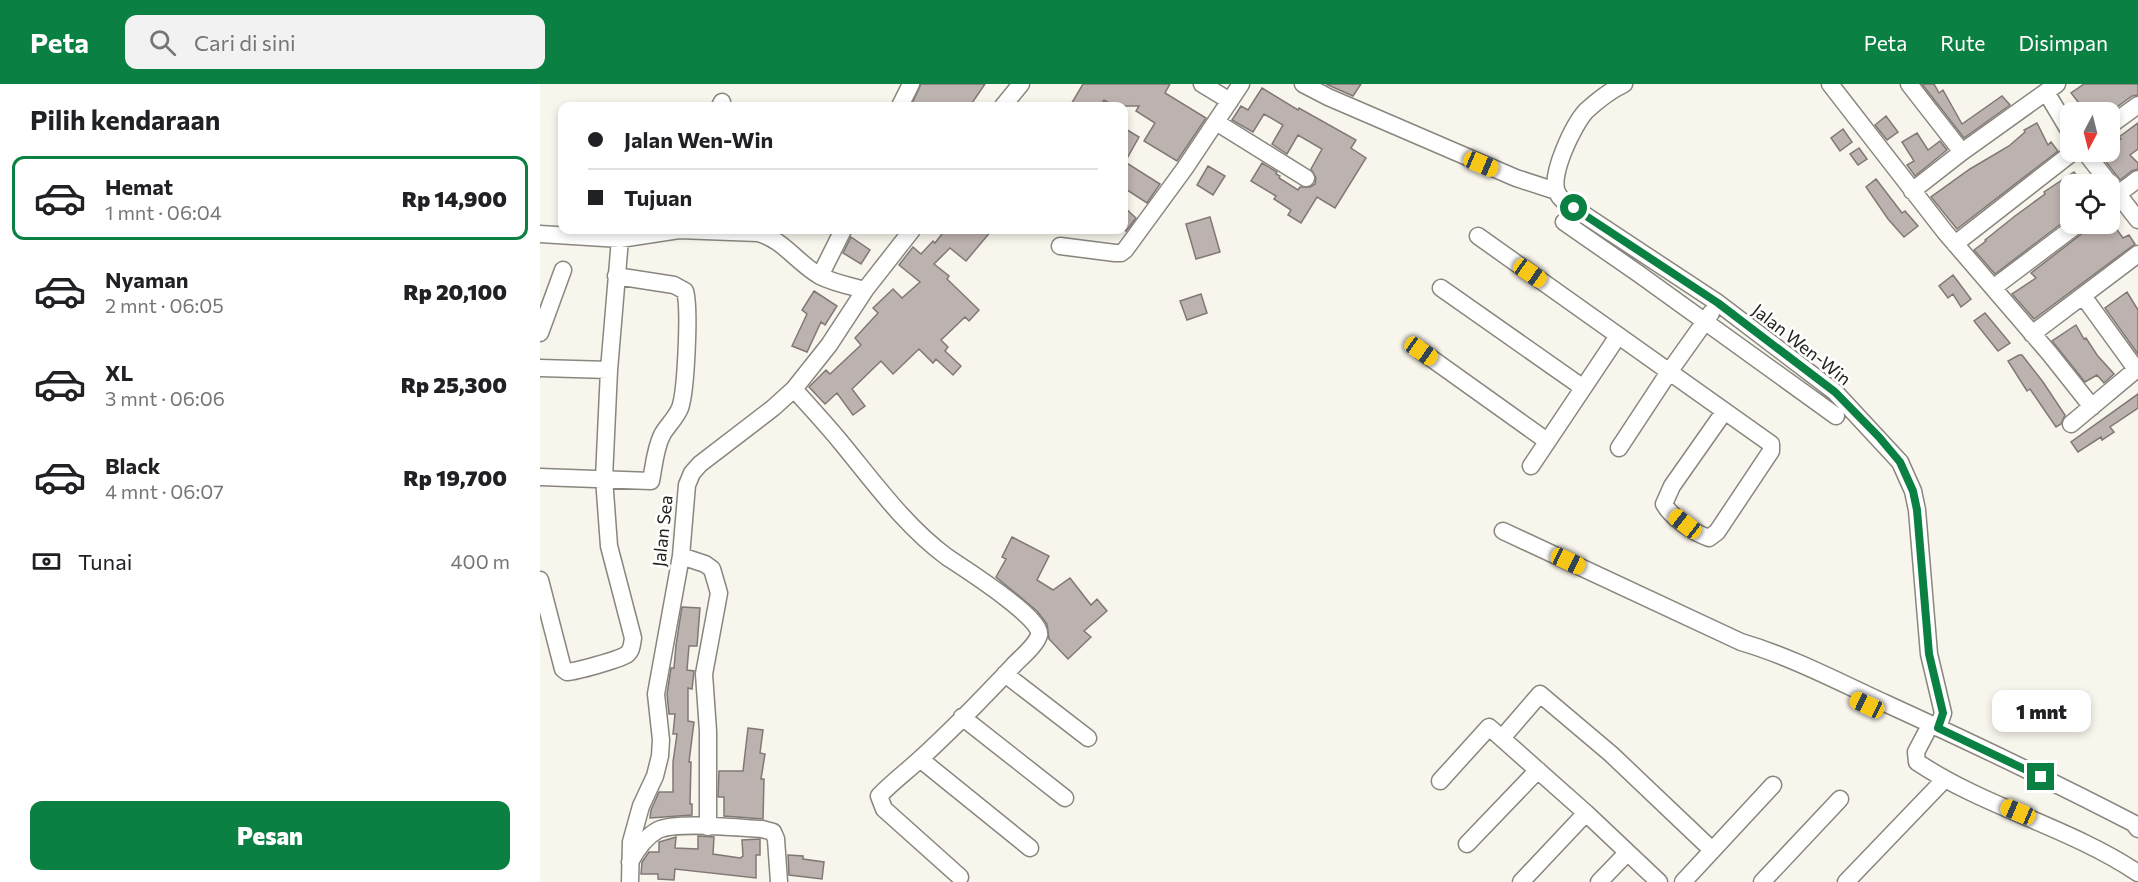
<!DOCTYPE html>
<html lang="id">
<meta charset="utf-8">
<style>
:root{--surface:#fff;--page:#f2f2f2;--text:#202124;--muted:#757577;--line:#e0e0e0;--accent:#0b8043}
body{margin:0;font-family:Commissioner,sans-serif;background:var(--page);color:var(--text);height:100vh;display:flex;flex-direction:column;font-size:22px;white-space:nowrap}
*{box-sizing:border-box;margin:0}
p{font-size:20px;color:var(--muted)}
.icon{flex:none;width:33px;height:33px;fill:none;stroke:currentColor;stroke-width:2;stroke-linecap:round;stroke-linejoin:round}
.map{position:relative;flex:1;overflow:hidden}
.details{display:flex;flex-direction:column;background:var(--surface);width:540px}
.details>*{flex:none}
.top-card{position:absolute;left:18px;top:18px;width:570px;height:132px;border-radius:12px;box-shadow:0 3px 9px #0003;display:grid;align-content:center;height:132px;padding:0 30px;background:var(--surface)}
.needle{width:39px;rotate:187deg}
.buttons{position:absolute;left:1520px;top:18px;display:grid;gap:12px}
.buttons a{display:grid;place-items:center;width:60px;height:60px;border-radius:12px;background:var(--surface);box-shadow:0 3px 9px #0003;font-size:30px}
.end{position:absolute;width:27px;height:27px;margin:-14px;border:8px solid #0b8043;background:#fff;box-shadow:0 0 0 3px #fff}
.from{border-radius:50%}
.bubble{position:absolute;height:42px;border-radius:12px;background:var(--surface);box-shadow:0 3px 9px #0003;font-size:20px;font-weight:800;line-height:42px;text-align:center}
.car{position:absolute;width:18px;height:36px;margin:-18px -9px;border-radius:8px;box-shadow:0 0 4px 2px #0007;background:linear-gradient(#f5c518 24%,#345 0 40%,#f5c518 0 76%,#345 0 86%,#f5c518 0)}
.top-card b{display:flex;align-items:center;gap:21px;height:57px;font-size:22px}
.top-card b+b{border-top:2px solid var(--line)}
.top-card i{width:15px;height:15px;background:var(--text)}
ul{padding:0;list-style:none}
li{display:flex;align-items:center;gap:18px;height:84px;margin:0 12px 9px;padding:0 18px;border:3px solid transparent;border-radius:12px}
li div{flex:1}
li b{display:block;font-size:22px}
li em{font-style:normal;font-weight:800}
li.on{border-color:var(--accent)}
li>.icon{width:54px;height:54px;stroke-width:1.5}
h2{padding:0 30px;font-size:27px;line-height:72px}
.pay{display:flex;align-items:center;gap:15px;height:66px;padding:0 30px;font-size:22px}
.pay p{margin-inline-start:auto}
.primary-button{display:flex;gap:12px;margin-top:auto;padding:12px 30px}
.primary-button a{flex:1;height:69px;border-radius:12px;background:var(--accent);color:#fff;font-size:24px;font-weight:800;line-height:69px;text-align:center}
header{display:flex;align-items:center;gap:36px;box-sizing:border-box;height:84px;padding:0 30px;background:var(--accent);color:#fff}
header strong{font-size:28px}
nav{display:flex;gap:33px;margin-inline-start:auto;font-size:21px}
.search{width:420px;height:54px;background:var(--page);display:flex;align-items:center;gap:15px;box-sizing:border-box;padding:0 21px;border-radius:12px;color:var(--muted);font-size:22px}
main{display:flex;flex:1;min-height:0}
.map>svg:first-child{display:block}
.building{fill:#bcb2af;stroke:#817875;stroke-width:1.5}
.lines{fill:none;stroke-linecap:round;stroke-linejoin:round}
.minor-casing{stroke:#89867e;stroke-width:19}
.minor{stroke:#fff;stroke-width:16}
.route{stroke:#0b8043;stroke-width:8}
.labels{text-anchor:middle;dominant-baseline:central;stroke-width:5;stroke-linejoin:round;paint-order:stroke}
.street-label{font-size:18px;fill:#262421;stroke:#fff}
</style>
<header>
<strong>Peta</strong>
<div class="search"><svg class="icon" aria-label="search" viewBox="0 0 24 24"><circle cx="10" cy="10" r="6"/><path d="M15 15l6 6"/></svg>Cari di sini</div>
<nav><a>Peta</a><a>Rute</a><a>Disimpan</a></nav>
</header>
<main>
<section class="details">
<h2>Pilih kendaraan</h2>
<ul>
<li class="on"><svg class="icon" aria-label="car" viewBox="0 0 24 24"><path d="M5 17H2v-5l4-1 3-4h7l3 4 3 1v5h-3M9 17h6M6 11h13"/><circle cx="7" cy="17" r="2"/><circle cx="17" cy="17" r="2"/></svg><div><b>Hemat</b><p>1 mnt · 06:04</p></div><em>Rp 14,900</em></li>
<li><svg class="icon" aria-label="car" viewBox="0 0 24 24"><path d="M5 17H2v-5l4-1 3-4h7l3 4 3 1v5h-3M9 17h6M6 11h13"/><circle cx="7" cy="17" r="2"/><circle cx="17" cy="17" r="2"/></svg><div><b>Nyaman</b><p>2 mnt · 06:05</p></div><em>Rp 20,100</em></li>
<li><svg class="icon" aria-label="car" viewBox="0 0 24 24"><path d="M5 17H2v-5l4-1 3-4h7l3 4 3 1v5h-3M9 17h6M6 11h13"/><circle cx="7" cy="17" r="2"/><circle cx="17" cy="17" r="2"/></svg><div><b>XL</b><p>3 mnt · 06:06</p></div><em>Rp 25,300</em></li>
<li><svg class="icon" aria-label="car" viewBox="0 0 24 24"><path d="M5 17H2v-5l4-1 3-4h7l3 4 3 1v5h-3M9 17h6M6 11h13"/><circle cx="7" cy="17" r="2"/><circle cx="17" cy="17" r="2"/></svg><div><b>Black</b><p>4 mnt · 06:07</p></div><em>Rp 19,700</em></li>
</ul>
<div class="pay"><svg class="icon" aria-label="cash" viewBox="0 0 24 24"><path d="M3 7h18v10H3z"/><circle cx="12" cy="12" r="2"/></svg>Tunai<p>400 m</p></div>
<div class="primary-button"><a>Pesan</a></div>
</section>
<div class="map">
<svg width="1598" height="798" viewBox="0 0 1598 798">
<rect width="100%" height="100%" fill="#f8f5ec"/>
<path class="building" d="M381 0H445L430 22H371Z
M543 0H630L625 9 666 34 637 77 604 57 615 39 596 27 599 22H575L564 16 560 22H530Z
M786 0H821L813 12Z
M1382 0H1394L1399 9 1403 6 1422 40 1462 12 1470 21 1424 54Z
M1544 0H1598V11L1592 12 1570 28H1546L1531 9Z
M722 4 758 26 759 24 816 56 811 64 826 74 795 124 777 113 761 139 748 131 751 126 734 115 736 112 711 97 722 79 737 88 736 90 740 92 739 94 758 106 760 103H770L775 100 776 94 771 85 782 65 758 51 747 70 732 60 743 41 724 30 713 48 692 36 701 22 708 26Z
M1346 32 1358 48 1347 56 1335 41Z
M1497 39 1508 61 1511 58 1518 67 1417 145 1391 113 1430 85 1469 62 1485 48 1484 46Z
M1598 39V65L1590 71 1598 79V85L1592 87 1580 96 1560 70 1569 68V63L1581 55 1579 53Z
M584 44 599 53 585 78 620 100 607 119 584 104Z
M1303 45 1312 58 1300 67 1291 54Z
M1377 49 1388 66 1400 57 1407 66 1375 92 1367 81 1374 77 1362 58Z
M1319 64 1327 75 1318 81 1310 70Z
M668 82 685 92 673 111 657 101Z
M1534 88 1543 100H1530V133L1455 190 1434 166 1446 157 1445 156 1475 132 1505 110 1504 108Z
M1336 95 1362 129 1365 127 1378 142 1364 153 1348 135 1326 103Z
M584 123 596 134 586 147 584 145Z
M670 133 680 168 656 175 646 140Z
M1569 135 1583 154 1589 151 1595 160 1494 235 1472 210 1496 194 1491 189 1544 148 1548 140H1569Z
M405 146H452L426 177 410 164 394 180 409 192 407 195 439 226 429 237 425 233 401 256 408 263 405 267 421 282 413 291 396 275 393 279 379 265 353 290 341 277 312 305 325 322 313 331 297 309 285 320 269 303 286 286 290 290 321 261 315 254 338 229 333 224 353 205 362 214 380 198 359 181 373 163 381 170 393 157 395 159Z
M311 153 330 166 321 180 303 169Z
M1413 191 1431 215 1421 223 1413 210 1408 214 1399 202Z
M274 207 297 222 285 241 281 238 267 268 252 262 267 230 262 226Z
M1587 208 1598 226V270L1565 224Z
M661 210 667 229 647 236 640 217Z
M1445 229 1470 259 1458 267 1434 237Z
M1536 241 1544 255 1546 254 1557 271 1574 290 1564 299 1557 291 1545 298 1512 257Z
M1479 271H1482L1503 298 1525 331 1521 340 1516 343 1490 305 1487 307 1468 277Z
M1598 310V324L1570 343 1574 348 1562 356 1561 353 1538 368 1531 358Z
M472 453 509 472 497 496 513 506 530 494 551 521 557 515 567 527 544 547 551 553 528 575 509 555 507 540 497 527 456 493 466 475 462 473Z
M142 523 160 524 157 562H149L147 586 154 587 152 605 148 604V637L154 638 149 678H151L150 720H152V731L110 734 111 726 119 708H133V678L137 650H133L135 630H129L127 610 131 584H134L136 561Z
M208 644 223 646 220 669 225 670 221 695H224L223 735 184 732V713H178L179 687H203Z
M158 752 174 753 173 770 200 774 203 772 202 756 220 755V771H216V794L135 785 134 796 118 795V790H101L102 778 109 768H119V758L136 753 135 764 158 765Z
M248 771 263 772V775L284 778 282 795 249 791Z"/>
<g class="lines">
<defs>
<path id="minor" d="M662 0 690 17
M763 0 788 13 976 94 1016 107
M1084 0C1069 7 1058 16 1046 27 1034 40 1009 91 1017 108 1020 116 1028 120 1034 124L1178 219 1295 308 1360 378 1373 407 1377 426 1389 570 1403 629 1398 644
M1290 0 1405 148 1510 270 1552 323
M1369 0 1422 68
M1506 8 1530 48
M180 22 182 18
M360 22 371 0
M463 22 481 0
M676 38 766 94
M1569 42 1598 21
M1545 68 1598 136
M1372 107 1422 68 1517 0
M1570 116 1598 95
M1024 138 1099 190 1296 332
M0 150 80 155 139 146 218 149C244 156 257 179 280 192 294 199 310 202 325 206
M938 152 1231 360V367L1177 448 1169 454C1154 449 1132 434 1124 420L1132 402 1184 328
M1415 160 1533 68
M520 162 575 169H581L585 166 645 84 701 0
M280 192 303 146
M901 204 1042 303
M1453 204 1538 140
M1543 212 1596 285
M0 249 23 186
M1492 250 1598 170
M881 267 1007 357
M0 284 69 286
M254 305C269 322 285 339 299 356 333 397 364 441 407 473 422 483 504 535 499 551 496 562 480 574 473 582 443 614 412 646 379 676 366 688 351 699 339 712L344 725 420 793
M1531 340 1598 284
M1079 364 1129 288 1171 229
M991 382 1078 252
M0 393 111 397C114 382 115 365 122 351 127 342 136 334 140 324 146 308 150 224 145 207L134 201 76 192
M963 447 1201 558C1252 573 1299 598 1347 620 1430 658 1512 697 1593 739L1598 745
M141 472 165 480 172 485 179 509 164 590 168 647V743
M0 496 23 585 27 588C38 587 77 576 86 571 92 567 92 560 93 554L69 462 64 394 69 286 80 155
M465 590 548 654
M422 633 525 714
M1386 649 1376 668 1377 678C1446 724 1529 743 1598 789
M962 654 1000 610 1071 670 1172 766
M380 675 490 764
M900 697 949 643 1046 729 1119 798
M927 760 998 686
M90 778C97 765 105 753 118 746 137 737 199 744 222 745L233 748 236 755 239 798
M90 798 91 758 101 722 115 692 120 672 121 656 116 610 141 472 147 401 152 389 160 380 233 324 254 305 289 261 325 206 372 146
M981 798 1046 729
M1059 798 1087 769
M1143 798 1233 701
M1222 798 1300 715
M1306 798 1404 696"/>
</defs>
<use href="#minor" class="minor-casing"/>
<use href="#minor" class="minor"/>
</g>
<g class="lines">
<path class="route" d="M1034 124 1178 219 1295 308 1339 353 1360 378 1373 407 1377 426 1389 570 1403 629 1398 644 1501 693"/>
</g>
<g class="labels">
<g class="street-label">
<text transform="translate(1262 260) rotate(38)">Jalan Wen-Win</text>
<text transform="translate(122 447) rotate(-84)">Jalan Sea</text>
</g>
</g>
</svg>
<div class="buttons">
<a><svg class="needle" viewBox="-14 -14 28 28"><path d="M0-13l5 13h-10z" fill="#e53935"/><path d="M0 13l5-13h-10z" fill="#757577"/></svg></a>
<a><svg class="icon" aria-label="locate" viewBox="0 0 24 24"><circle cx="12" cy="12" r="6"/><path d="M12 2v4M12 18v4M2 12h4M18 12h4"/></svg></a>
</div>
<i class="end from" style="left:1034px;top:124px"></i>
<i class="end" style="left:1501px;top:693px"></i>
<div class="bubble" style="left:1452px;top:606px;width:99px">1 mnt</div>
<i class="car" style="left:941px;top:80px;rotate:113deg"></i>
<i class="car" style="left:990px;top:189px;rotate:125deg"></i>
<i class="car" style="left:881px;top:267px;rotate:125deg"></i>
<i class="car" style="left:1145px;top:440px;rotate:308deg"></i>
<i class="car" style="left:1028px;top:477px;rotate:115deg"></i>
<i class="car" style="left:1327px;top:621px;rotate:295deg"></i>
<i class="car" style="left:1478px;top:728px;rotate:293deg"></i>
<div class="top-card">
<b><i class="from"></i>Jalan Wen-Win</b>
<b><i></i>Tujuan</b>
</div>
</div>
</main>
